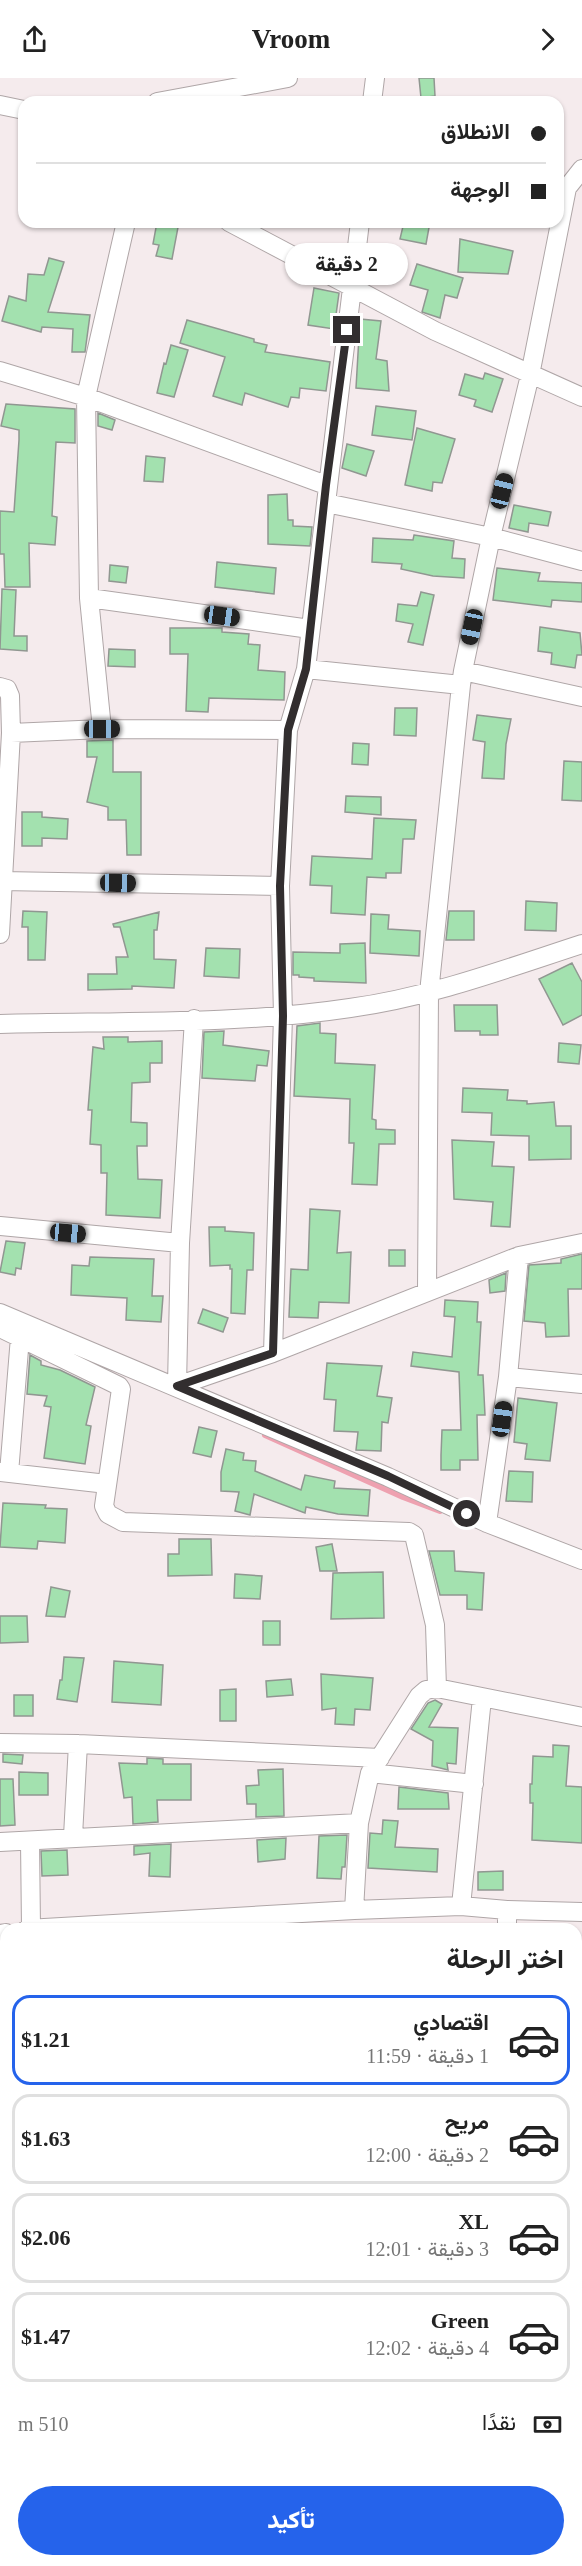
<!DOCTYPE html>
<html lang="ar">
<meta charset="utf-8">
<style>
:root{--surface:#fff;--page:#f2f2f2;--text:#222;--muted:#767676;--line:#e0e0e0;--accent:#2563eb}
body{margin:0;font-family:"Times New Roman",Vazirmatn,serif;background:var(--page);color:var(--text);direction:rtl;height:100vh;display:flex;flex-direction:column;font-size:22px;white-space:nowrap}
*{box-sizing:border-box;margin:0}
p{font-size:20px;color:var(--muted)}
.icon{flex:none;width:33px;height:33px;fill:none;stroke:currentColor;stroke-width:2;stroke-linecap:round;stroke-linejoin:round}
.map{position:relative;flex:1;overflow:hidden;direction:ltr}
.details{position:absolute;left:0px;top:1845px;width:582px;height:644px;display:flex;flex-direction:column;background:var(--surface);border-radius:18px 18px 0 0;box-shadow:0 2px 4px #0004;direction:rtl}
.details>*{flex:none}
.hud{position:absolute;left:18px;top:18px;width:546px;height:132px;border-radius:18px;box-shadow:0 2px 4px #0004;direction:rtl;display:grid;align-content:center;height:132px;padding:0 18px;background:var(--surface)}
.end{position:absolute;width:27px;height:27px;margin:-14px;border:8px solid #322e2f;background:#fff;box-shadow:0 0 0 3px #fff}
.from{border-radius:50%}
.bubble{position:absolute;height:42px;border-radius:21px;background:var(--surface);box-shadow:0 2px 4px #0004;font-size:20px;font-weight:800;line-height:42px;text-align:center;direction:rtl}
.car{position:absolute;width:18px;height:36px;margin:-18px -9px;border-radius:8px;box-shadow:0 0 4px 2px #0007;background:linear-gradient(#222 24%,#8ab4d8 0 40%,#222 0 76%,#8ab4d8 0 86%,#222 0)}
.hud b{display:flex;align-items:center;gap:21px;height:57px;font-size:22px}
.hud b+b{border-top:2px solid var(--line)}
.hud i{width:15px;height:15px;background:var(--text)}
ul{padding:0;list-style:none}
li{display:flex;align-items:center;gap:18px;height:90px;margin:0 12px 9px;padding:0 6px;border:3px solid var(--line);border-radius:18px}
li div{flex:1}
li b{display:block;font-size:22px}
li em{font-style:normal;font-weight:800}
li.active{border-color:var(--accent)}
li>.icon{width:54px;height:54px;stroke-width:1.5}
h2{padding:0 18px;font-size:27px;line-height:72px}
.pay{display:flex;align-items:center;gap:15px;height:66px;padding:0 18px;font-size:22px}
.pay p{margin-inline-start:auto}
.button{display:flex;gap:12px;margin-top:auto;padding:12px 18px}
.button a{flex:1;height:69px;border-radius:36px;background:var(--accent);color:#fff;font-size:24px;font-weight:800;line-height:69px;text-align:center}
header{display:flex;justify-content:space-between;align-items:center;height:78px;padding:0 18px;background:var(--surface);font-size:27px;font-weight:800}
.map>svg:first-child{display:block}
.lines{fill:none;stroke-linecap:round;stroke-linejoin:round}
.stream{stroke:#eea1b0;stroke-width:6}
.building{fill:#a3e1af;stroke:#909791;stroke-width:1.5}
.minor-casing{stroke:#afa6a7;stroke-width:20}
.minor{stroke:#fff;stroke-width:18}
.route{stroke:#322e2f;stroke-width:8}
</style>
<header><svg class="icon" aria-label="forward" viewBox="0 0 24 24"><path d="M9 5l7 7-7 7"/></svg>Vroom<svg class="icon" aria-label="share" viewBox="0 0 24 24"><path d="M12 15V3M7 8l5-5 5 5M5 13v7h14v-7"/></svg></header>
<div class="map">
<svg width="582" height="2488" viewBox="0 0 582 2488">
<rect width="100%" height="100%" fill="#f5ebed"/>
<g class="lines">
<path class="stream" d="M265 1357 403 1419 440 1433"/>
</g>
<path class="building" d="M419 0H434L435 18 421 20Z
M157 144H179L172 181 156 178 159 167 153 166Z
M404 144H430L426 166 400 161Z
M460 161 513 173 508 196 458 194Z
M373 171 389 173 387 194 370 192Z
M49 180 64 184 48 234 90 237 85 274H72L73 251 42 249 41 254 2 243 9 218 26 223 28 196 44 197Z
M417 186 463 200 457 220 445 217 440 240 422 234 428 212 410 207Z
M314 210 339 215 334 251 308 247Z
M360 241 381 243 376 281 387 283 389 313 356 310Z
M187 242 254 261V264L267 267 265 274 330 284 326 313 300 310 299 320 291 319 288 329 245 315 242 327 213 318 225 279 180 265Z
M171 267 188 272 174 319 157 315 164 285 166 286Z
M485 295 503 301 492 334 474 328 476 322 459 317 465 296 483 301Z
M6 326 75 331V365L56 364 52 438 57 439 55 467 29 465 30 509H5L4 476H0V433L14 434 19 362V352L1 348Z
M376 328 416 333 412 362 372 357Z
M98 335 115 342 112 352 98 348Z
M417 350 455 361 442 405 433 404 432 413 405 407Z
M347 366 374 373 366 398 342 390Z
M146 378 165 380 163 404 144 403Z
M287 416 288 442H293V448L312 449 310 468 268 466V417Z
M514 427 551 434 548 448 529 445 528 454 509 450Z
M414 457 454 463 452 480 465 481 464 500 433 498 401 491 402 486 372 484 373 460 413 462Z
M217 484 276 490 274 516 215 509Z
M110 487 128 489 126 505 109 503Z
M497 490 540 495 538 503 582 505V524L552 522 551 529 493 522Z
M2 511 16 512 14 558H27V573L0 571Z
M421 514 434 517 423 567 408 564 413 546 396 543 398 526 417 528Z
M540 549 580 555 582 577H577L575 590 551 586 552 575 538 573Z
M170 550H222V554L249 556 248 566 260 567 258 592 285 594 284 622 209 620 208 634 186 633 188 576H170Z
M109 571 135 572V589L108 588Z
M395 630H417L416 658 394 657Z
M477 637 511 641 506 666 504 701 482 700 485 664 473 662Z
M113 662V694H141V777H127L126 742H108V729L87 724 97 679H87V663Z
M353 665 369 666 368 687 352 686Z
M564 683 582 684V723L562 722Z
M346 718 381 719V737L345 734Z
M22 734H42V739L68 741 67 761 42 760V768H22Z
M374 740 416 742 414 761H403L401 795H386V800L367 799 365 837 331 835 332 808 310 807 312 778 372 781Z
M526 823 557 825 556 853 525 852Z
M23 833 47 834 45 882H28V849H22Z
M449 833H474V862H446Z
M159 834 157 852H154V881L176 882 174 910 132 908V911L88 912V896H117L116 879H128L120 849H114L113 846Z
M371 836 389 837 388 851 420 853 419 878 370 875Z
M365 865 366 905 314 903V900L299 899V897H293V874L340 875V866Z
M206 870 240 871 239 900 204 898Z
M572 885 582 904V937L563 947 539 901Z
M454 927H497L498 957H480V953H455Z
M320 945V955L336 956 335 985 375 987 372 1041 376 1042V1051L395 1052V1066H379L377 1107 352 1106 354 1065H349L350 1021 294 1018 297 948Z
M224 953 223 967 269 973 267 988 257 987 255 1003 202 1000 204 954Z
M103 959H128V964L162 963V985H150V1004L132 1005 131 1044 147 1045V1068H137L138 1101 162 1102 160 1140 106 1137 107 1095H101V1067L90 1066 92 1032H88L93 969 104 971Z
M559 965 581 967 579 986 558 984Z
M463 1010 508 1012 507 1022 527 1023V1026L554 1024 556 1048H571V1081L529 1082V1058L491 1057 492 1035 462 1034Z
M452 1062 494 1064 492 1088 514 1089 510 1149 491 1148 493 1124 454 1121Z
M310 1131 340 1133 337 1175 351 1174 349 1225 319 1224 318 1240 289 1239 291 1191 308 1192Z
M209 1149H225V1153L254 1155 253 1192H247L245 1236 231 1235 232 1191H230V1187L210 1188Z
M6 1163 25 1165 21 1191 16 1190 15 1197 0 1194Z
M389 1172H405V1188H389Z
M582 1176V1211H568L569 1258 546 1259 545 1245 524 1243 529 1187 561 1185V1181Z
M90 1179 154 1181 152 1218H163L161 1244 126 1242 127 1220 71 1217 72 1187 89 1188Z
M506 1195 505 1213 490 1215 489 1202Z
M445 1222 478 1224 477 1244H481L478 1297H483L485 1337H477L478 1382H460V1392H441V1377L442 1352H461L459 1294 411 1288 413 1274 452 1279 455 1239 444 1238Z
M203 1231 228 1240 223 1254 198 1245Z
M30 1277 41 1283V1287L60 1292 95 1309 86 1347 91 1348 85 1386 44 1380 51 1329 44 1328 47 1318 27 1316Z
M327 1285 382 1288 377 1318 392 1320 388 1345 382 1344 381 1373 356 1372 358 1354 334 1353 336 1322 324 1321Z
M518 1320 557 1325 550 1383 525 1381 527 1366 514 1364Z
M199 1349 217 1353 211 1379 193 1375Z
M226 1371 244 1375 243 1382 256 1383 255 1393 301 1412 305 1397 335 1403 334 1410 370 1412 368 1438 338 1436 306 1429 305 1435 254 1416 250 1437 235 1433 239 1414 221 1413V1394Z
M509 1393 533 1394 532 1424 506 1423Z
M3 1425 46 1427 45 1430 67 1431 65 1465 38 1463 37 1471 0 1469Z
M179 1461H211L212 1497 168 1498V1476H179Z
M332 1466 337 1493H320L316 1469Z
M429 1473H454L455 1493 484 1495 482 1532 467 1531V1517H440Z
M383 1494 384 1540 331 1541 333 1495Z
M235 1496 262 1498 260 1521 234 1520Z
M51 1509 70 1513 65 1539 46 1538Z
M0 1538H27L28 1564 0 1565Z
M263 1543H280V1567H263Z
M64 1579 84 1580 77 1624 57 1621 60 1602H62Z
M114 1583 163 1587 161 1627 112 1624Z
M321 1596 373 1600 370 1632 355 1631 354 1647 335 1646 336 1630 322 1632Z
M291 1601 293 1617 267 1619 266 1603Z
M236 1611V1643H220V1612Z
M14 1617H33V1638H14Z
M435 1622 442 1626 429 1649 458 1650 456 1686 447 1685 448 1692 432 1688 433 1663 411 1651 428 1625Z
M553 1667 569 1668 566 1708 582 1709V1765L532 1762 533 1725H530V1706H532L533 1678 553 1679Z
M3 1676 23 1677 22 1686 3 1684Z
M147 1680 163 1681V1686H191V1722H157L158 1744 133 1746 132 1719 124 1720 119 1685 147 1686Z
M283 1691 284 1738 256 1739V1726H247L246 1708 259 1707 258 1692Z
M19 1694 48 1695V1717H19Z
M0 1701H13L15 1747 0 1748Z
M399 1709 448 1715 449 1731H398Z
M383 1742 398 1743 395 1769 438 1771 437 1794 368 1790 370 1755 382 1756Z
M347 1757 345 1789H342L341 1801 317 1800 319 1758Z
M286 1760 285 1781 258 1784 257 1762Z
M171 1766 170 1799 149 1798 150 1775 134 1777V1768Z
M67 1772 68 1797 42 1798 41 1773Z
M503 1793V1812H478V1794Z"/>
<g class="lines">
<defs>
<path id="minor" d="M157 24 288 0
M372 24 375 0
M0 27 24 32
M229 144 435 253 582 319
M0 293 86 319 326 407
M326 425 491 459 582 483
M89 520 310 551
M306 591 461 607 463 593 582 619
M463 593 491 459 530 297 567 110 582 91
M0 609 7 611 10 618 11 655 0 856
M102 651 89 520 86 319 126 144
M11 655 102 651 288 652
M2 803 280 808
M0 946C115 943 237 947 350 930 430 919 505 891 582 866
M0 1148 180 1165
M427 1214 429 915 461 607
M0 1235 388 1399 487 1445 582 1482
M0 1250 119 1308 121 1311 104 1428 108 1436 123 1444 409 1454 414 1457 435 1547 437 1610
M273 1275 283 938 280 808 288 652 306 591 360 144
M508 1299 582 1306
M177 1308 273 1275 519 1178 582 1165
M177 1308 180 1165 194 941
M0 1394 107 1406
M9 1395 20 1259
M487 1445 508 1299 519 1178
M0 1665 78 1666 380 1680
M370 1695 419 1618 426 1612 437 1610 582 1639
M73 1758 78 1666
M30 1763 31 1850
M0 1764 359 1745
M461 1828 482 1620
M354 1832 359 1745 370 1695 474 1706
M27 1851 354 1832 461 1828 507 1832 582 1834
M507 1851V1832
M0 1856 6 1855
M576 1996H582
M0 2050 6 2051
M0 2165H6
M576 2177H582
M576 2340H582
M0 2346H6
M288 2488 289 2482"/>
</defs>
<use href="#minor" class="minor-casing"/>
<use href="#minor" class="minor"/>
</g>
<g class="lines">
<path class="route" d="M347 252 326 407 306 591 288 652 280 808 283 938 273 1275 177 1308 388 1398 467 1436"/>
</g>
</svg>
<i class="end from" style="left:467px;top:1436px"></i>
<i class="end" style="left:347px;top:252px"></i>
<div class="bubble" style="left:285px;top:165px;width:123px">2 دقيقة</div>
<i class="car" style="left:502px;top:413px;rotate:14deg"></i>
<i class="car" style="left:222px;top:538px;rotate:98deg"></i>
<i class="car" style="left:472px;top:549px;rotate:192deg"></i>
<i class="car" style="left:102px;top:651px;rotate:90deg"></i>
<i class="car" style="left:118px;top:805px;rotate:91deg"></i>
<i class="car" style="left:68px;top:1155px;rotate:95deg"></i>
<i class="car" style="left:502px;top:1341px;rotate:8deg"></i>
<div class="hud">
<b><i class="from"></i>الانطلاق</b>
<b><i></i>الوجهة</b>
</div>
<section class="details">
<h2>اختر الرحلة</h2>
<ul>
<li class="active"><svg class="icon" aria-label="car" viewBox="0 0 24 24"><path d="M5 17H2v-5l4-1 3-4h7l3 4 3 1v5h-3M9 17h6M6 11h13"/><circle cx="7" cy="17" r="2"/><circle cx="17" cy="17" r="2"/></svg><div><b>اقتصادي</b><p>1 دقيقة · 11:59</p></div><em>$1.21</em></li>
<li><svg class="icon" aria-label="car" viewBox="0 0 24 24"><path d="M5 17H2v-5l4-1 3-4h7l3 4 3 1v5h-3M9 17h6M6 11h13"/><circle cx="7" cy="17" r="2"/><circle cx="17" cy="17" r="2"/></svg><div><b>مريح</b><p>2 دقيقة · 12:00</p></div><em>$1.63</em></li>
<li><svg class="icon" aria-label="car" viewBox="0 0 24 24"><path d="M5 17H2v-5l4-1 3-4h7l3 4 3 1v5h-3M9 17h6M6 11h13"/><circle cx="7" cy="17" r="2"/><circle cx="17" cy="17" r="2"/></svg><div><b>XL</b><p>3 دقيقة · 12:01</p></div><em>$2.06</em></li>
<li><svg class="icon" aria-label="car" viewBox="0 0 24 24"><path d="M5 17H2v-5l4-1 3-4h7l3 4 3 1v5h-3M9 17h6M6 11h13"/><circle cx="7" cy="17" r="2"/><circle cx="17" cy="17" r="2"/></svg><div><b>Green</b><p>4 دقيقة · 12:02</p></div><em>$1.47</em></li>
</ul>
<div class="pay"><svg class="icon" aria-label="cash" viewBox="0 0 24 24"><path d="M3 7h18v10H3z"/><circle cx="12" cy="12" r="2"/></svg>نقدًا<p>510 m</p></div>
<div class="button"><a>تأكيد</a></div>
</section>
</div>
